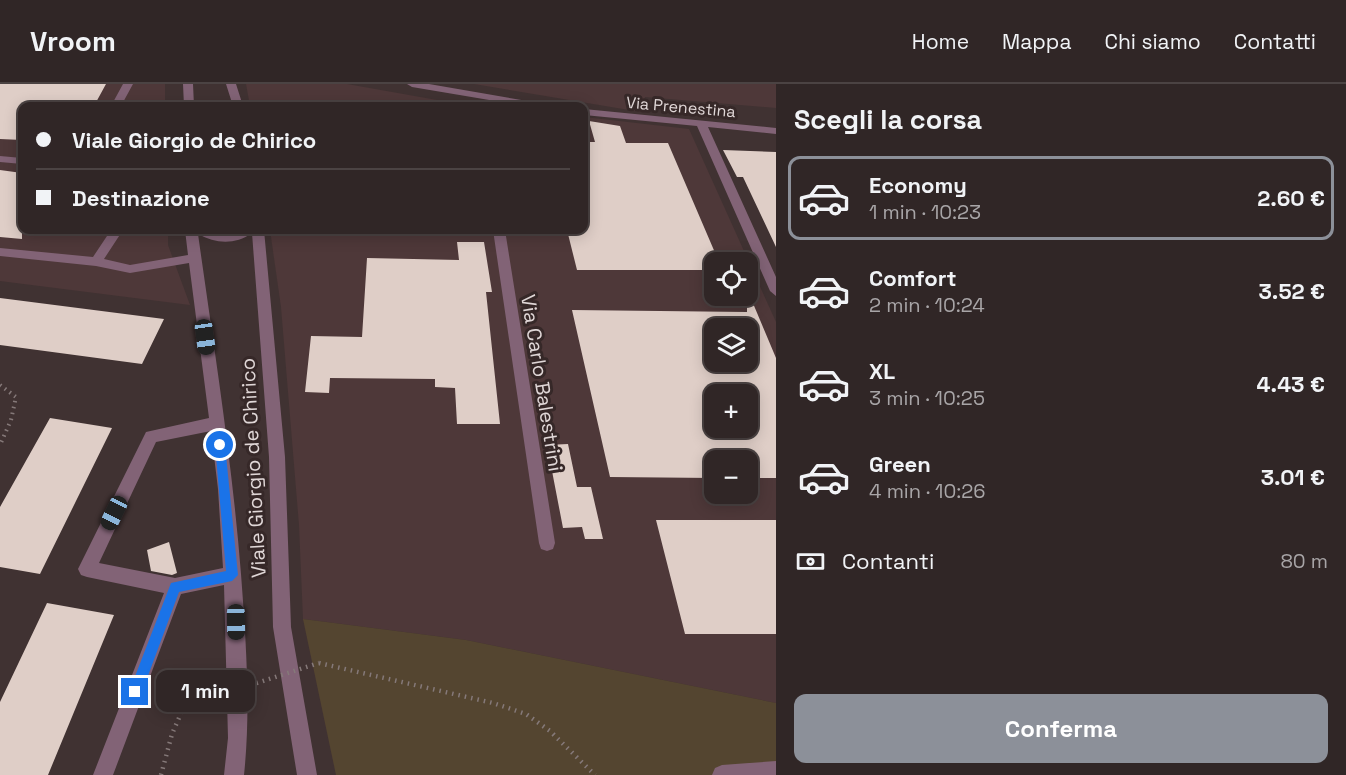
<!DOCTYPE html>
<html lang="it">
<meta charset="utf-8">
<style>
:root{--surface:#302626;--page:#3c3232;--text:#f1f3f6;--muted:#a8a5a7;--line:#4b4343;--accent:#8c9099}
body{margin:0;font-family:"Space Grotesk",sans-serif;background:var(--page);color:var(--text);height:100vh;display:flex;flex-direction:column;font-size:22px;white-space:nowrap}
*{box-sizing:border-box;margin:0}
p{font-size:20px;color:var(--muted)}
.icon{flex:none;width:33px;height:33px;fill:none;stroke:currentColor;stroke-width:2;stroke-linecap:round;stroke-linejoin:round}
.map{position:relative;flex:1;overflow:hidden}
.details{display:flex;flex-direction:column;background:var(--surface);width:570px}
.details>*{flex:none}
.guide{position:absolute;left:18px;top:18px;width:570px;height:132px;border-radius:12px;box-shadow:0 3px 15px #0003,0 0 0 2px var(--line);display:grid;align-content:center;height:132px;padding:0 18px;background:var(--surface)}
.fabs{position:absolute;left:704px;top:168px;display:grid;gap:12px}
.fabs a{display:grid;place-items:center;width:54px;height:54px;border-radius:12px;background:var(--surface);box-shadow:0 3px 15px #0003,0 0 0 2px var(--line);font-size:30px}
.end{position:absolute;width:27px;height:27px;margin:-14px;border:8px solid #1a73e8;background:#fff;box-shadow:0 0 0 3px #fff}
.from{border-radius:50%}
.bubble{position:absolute;height:42px;border-radius:12px;background:var(--surface);box-shadow:0 3px 15px #0003,0 0 0 2px var(--line);font-size:20px;font-weight:700;line-height:42px;text-align:center}
.car{position:absolute;width:18px;height:36px;margin:-18px -9px;border-radius:8px;box-shadow:0 0 4px 2px #0007;background:linear-gradient(#222 24%,#8ab4d8 0 40%,#222 0 76%,#8ab4d8 0 86%,#222 0)}
.guide b{display:flex;align-items:center;gap:21px;height:57px;font-size:22px}
.guide b+b{border-top:2px solid var(--line)}
.guide i{width:15px;height:15px;background:var(--text)}
ul{padding:0;list-style:none}
li{display:flex;align-items:center;gap:18px;height:84px;margin:0 12px 9px;padding:0 6px;border:3px solid transparent;border-radius:12px}
li div{flex:1}
li b{display:block;font-size:22px}
li em{font-style:normal;font-weight:700}
li.current{border-color:var(--accent)}
li>.icon{width:54px;height:54px;stroke-width:1.5}
h2{padding:0 18px;font-size:27px;line-height:72px}
.pay{display:flex;align-items:center;gap:15px;height:66px;padding:0 18px;font-size:22px}
.pay p{margin-inline-start:auto}
.cta{display:flex;gap:12px;margin-top:auto;padding:12px 18px}
.cta a{flex:1;height:69px;border-radius:12px;background:var(--accent);color:#fff;font-size:24px;font-weight:700;line-height:69px;text-align:center}
header{display:flex;align-items:center;gap:36px;box-sizing:border-box;height:84px;padding:0 30px;background:var(--surface);border-bottom:2px solid var(--line)}
header strong{font-size:28px}
nav{display:flex;gap:33px;margin-inline-start:auto;font-size:21px}
main{display:flex;flex:1;min-height:0}
.map>svg:first-child{display:block}
.built{fill:#4e3839;fill-rule:evenodd}
.green{fill:#544530}
.building{fill:#dfcec7;fill-rule:evenodd}
.lines{fill:none;stroke-linecap:round;stroke-linejoin:round}
.path-far1{stroke:#857979;stroke-width:4;stroke-dasharray:1.5 4.5;stroke-linecap:butt}
.path{stroke:#857979;stroke-width:4.5;stroke-dasharray:1.5 5;stroke-linecap:butt}
.minor{fill:#826376;fill-rule:evenodd}
.path-bridge{stroke:#857979;stroke-width:4.5;stroke-dasharray:1.5 5;stroke-linecap:butt}
.route{fill:#1a73e8}
.labels{text-anchor:middle;dominant-baseline:central;stroke-width:6;stroke-linejoin:round;paint-order:stroke}
.far-street-label{font-size:16px;fill:#e0d7d7;stroke:#362828}
.street-label{font-size:20px;fill:#e0d7d7;stroke:#362828}
</style>
<header>
<strong>Vroom</strong>
<nav><a>Home</a><a>Mappa</a><a>Chi siamo</a><a>Contatti</a></nav>
</header>
<main>
<div class="map">
<svg width="776" height="691" viewBox="0 0 776 691">
<rect width="100%" height="100%" fill="#403232"/>
<path class="built" d="M0 0H165V22H22V146H168V161L190 221 0 197Z
M246 0H347L437 16 493 22H250Z
M474 0H776V24L645 13 641 28Z
M584 33 689 45 776 238V619L466 556 303 535 299 441 281 223 270 146H584ZM714 178H747V212H714ZM714 244H747V278H714ZM714 310H747V344H714ZM714 376H747V410H714Z"/>
<path class="green" d="M303 535 466 556 776 619V691H336Z"/>
<path class="building" d="M0 0H106L94 22H22V56L0 55Z
M589 37 620 42 626 59H668L719 178H714V186H577L567 146H584V58H595Z
M723 66 776 68V163L743 93H737Z
M0 86 22 89V155L0 153Z
M457 158H484L492 208H486L500 340H457L455 304 435 303V295L330 294 329 309 305 308 311 252 362 253 367 174 459 176Z
M747 205 776 274V394H747V376H714V394L610 393 572 226 747 228ZM714 244H747V280L714 279ZM714 310H747V344H714Z
M0 214 164 235 142 280 0 261Z
M50 334 112 344 40 490 0 483V423Z
M568 360 577 403H591L603 455H585L582 443 563 444 547 361Z
M656 436H776V550H685Z
M169 458 177 489 172 491 151 487 147 466Z
M47 519 114 531 48 691H0V618Z"/>
<g class="lines">
<path class="path-far1" d="M0 301 16 313 11 336 0 361"/>
<path class="path" d="M319 579 493 619 526 630 550 647 595 691
M161 691 172 650 182 627 207 615"/>
<path class="minor" d="M123 0H133L121 22H111Z
M183 0H193L194 22H184Z
M226 0H236L243 22H233Z
M407 0H429L539 19 544 22H525L412 3Z
M584 25 776 44V50L708 43 776 193V212L770 207 697 42 584 31Z
M0 72 22 74V80L0 78Z
M111 146H123L104 175 130 181 188 171 185 146H207L223 151 241 146H264L285 373 291 543 317 691H297L273 543 269 373 252 149C235 161 216 160 198 150 214 264 232 376 241 490 246 557 251 625 244 691H224L228 654 224 501 181 510 113 691H93L164 509 87 493 81 491 78 485 146 348 209 334 189 179 130 189 96 182 0 172V164L93 173ZM211 347 218 405 223 484 175 494 99 479 156 358Z
M493 146H505L555 459 553 465 547 467 541 465 539 459Z
M776 677V691H712L715 684 722 681Z"/>
<path class="path-bridge" d="M207 615 319 579"/>
</g>
<path class="route" d="M220 357 225 361 238 491 232 497 179 508 142 608 135 614 129 608 171 499 226 487 215 361Z"/>
<g class="labels">
<g class="far-street-label">
<text transform="translate(681 23) rotate(5)">Via Prenestina</text>
</g>
<g class="street-label">
<text transform="translate(542 299) rotate(81)">Via Carlo Balestrini</text>
<text transform="translate(253 384) rotate(-93)">Viale Giorgio de Chirico</text>
</g>
</g>
</svg>
<div class="fabs">
<a><svg class="icon" aria-label="locate" viewBox="0 0 24 24"><circle cx="12" cy="12" r="6"/><path d="M12 2v4M12 18v4M2 12h4M18 12h4"/></svg></a>
<a><svg class="icon" aria-label="layers" viewBox="0 0 24 24"><path d="M12 4l9 5-9 5-9-5zM3 14l9 5 9-5"/></svg></a>
<a>+</a>
<a>−</a>
</div>
<i class="end from" style="left:220px;top:361px"></i>
<i class="end" style="left:135px;top:608px"></i>
<div class="bubble" style="left:156px;top:586px;width:99px">1 min</div>
<i class="car" style="left:205px;top:253px;rotate:172deg"></i>
<i class="car" style="left:114px;top:429px;rotate:206deg"></i>
<i class="car" style="left:236px;top:538px;rotate:179deg"></i>
<div class="guide">
<b><i class="from"></i>Viale Giorgio de Chirico</b>
<b><i></i>Destinazione</b>
</div>
</div>
<section class="details">
<h2>Scegli la corsa</h2>
<ul>
<li class="current"><svg class="icon" aria-label="car" viewBox="0 0 24 24"><path d="M5 17H2v-5l4-1 3-4h7l3 4 3 1v5h-3M9 17h6M6 11h13"/><circle cx="7" cy="17" r="2"/><circle cx="17" cy="17" r="2"/></svg><div><b>Economy</b><p>1 min · 10:23</p></div><em>2.60 €</em></li>
<li><svg class="icon" aria-label="car" viewBox="0 0 24 24"><path d="M5 17H2v-5l4-1 3-4h7l3 4 3 1v5h-3M9 17h6M6 11h13"/><circle cx="7" cy="17" r="2"/><circle cx="17" cy="17" r="2"/></svg><div><b>Comfort</b><p>2 min · 10:24</p></div><em>3.52 €</em></li>
<li><svg class="icon" aria-label="car" viewBox="0 0 24 24"><path d="M5 17H2v-5l4-1 3-4h7l3 4 3 1v5h-3M9 17h6M6 11h13"/><circle cx="7" cy="17" r="2"/><circle cx="17" cy="17" r="2"/></svg><div><b>XL</b><p>3 min · 10:25</p></div><em>4.43 €</em></li>
<li><svg class="icon" aria-label="car" viewBox="0 0 24 24"><path d="M5 17H2v-5l4-1 3-4h7l3 4 3 1v5h-3M9 17h6M6 11h13"/><circle cx="7" cy="17" r="2"/><circle cx="17" cy="17" r="2"/></svg><div><b>Green</b><p>4 min · 10:26</p></div><em>3.01 €</em></li>
</ul>
<div class="pay"><svg class="icon" aria-label="cash" viewBox="0 0 24 24"><path d="M3 7h18v10H3z"/><circle cx="12" cy="12" r="2"/></svg>Contanti<p>80 m</p></div>
<div class="cta"><a>Conferma</a></div>
</section>
</main>
